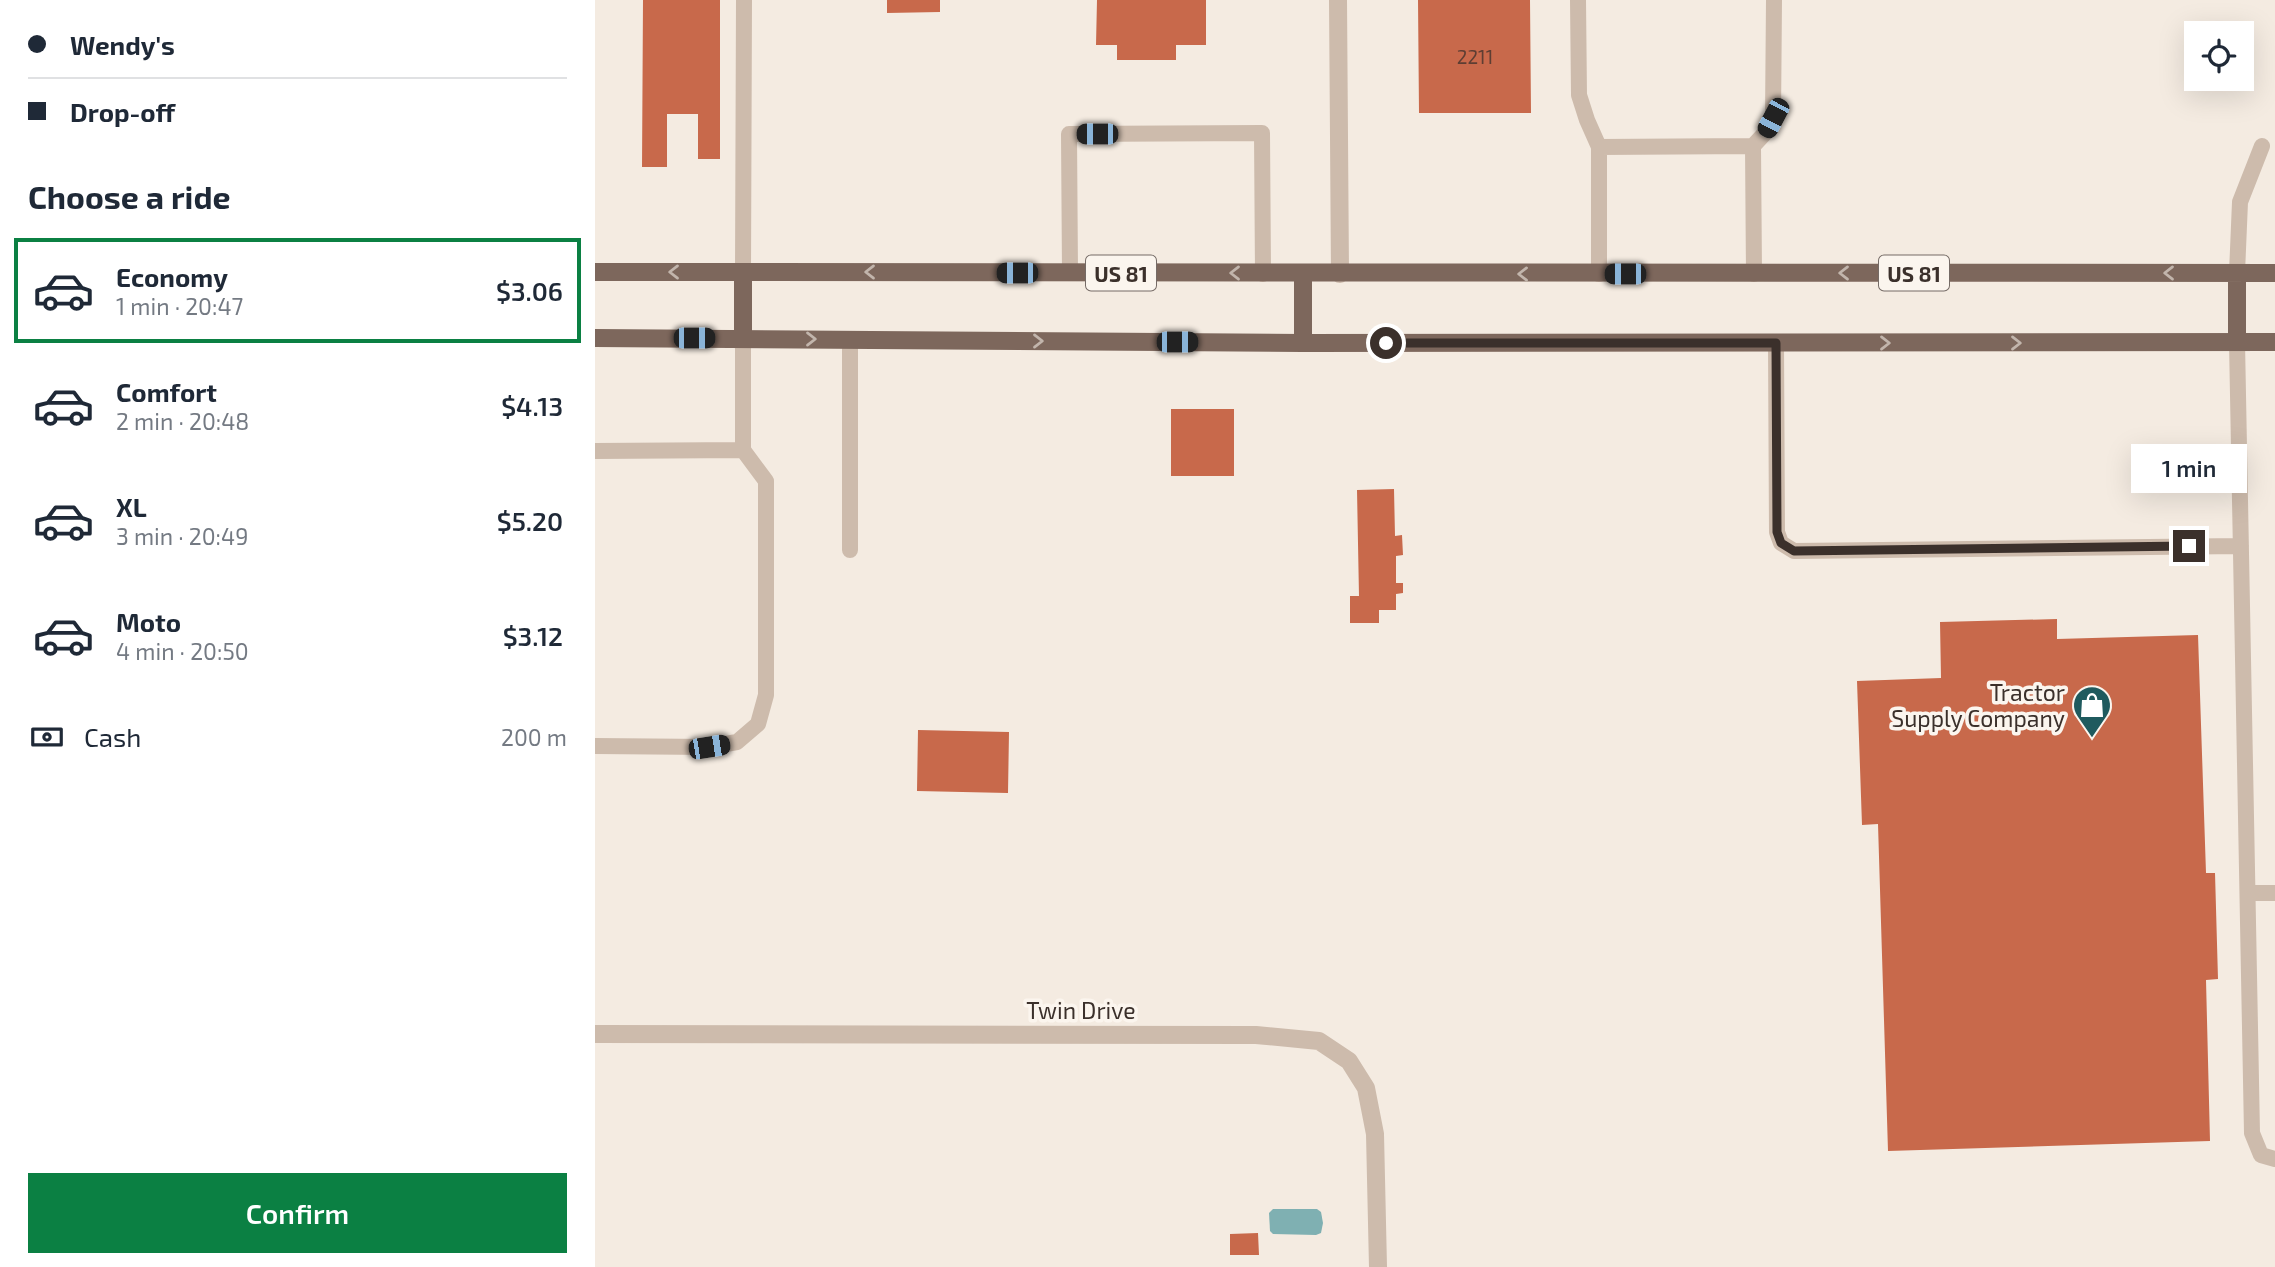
<!DOCTYPE html>
<meta charset="utf-8">
<style>
:root{--surface:#fff;--page:#f6f6f7;--text:#1f2937;--muted:#747a83;--line:#e0e1e3;--accent:#0b8043}
body{margin:0;font-family:"Exo 2",sans-serif;background:var(--page);color:var(--text);height:100vh;display:flex;flex-direction:column;font-size:26px;white-space:nowrap}
*{box-sizing:border-box;margin:0}
p{font-size:23px;color:var(--muted)}
.icon{flex:none;width:38px;height:38px;fill:none;stroke:currentColor;stroke-width:2;stroke-linecap:round;stroke-linejoin:round}
.map{position:relative;flex:1;overflow:hidden}
.panel{display:flex;flex-direction:column;background:var(--surface);width:595px}
.panel>*{flex:none}
.guide{display:grid;align-content:center;height:154px;padding:0 28px;background:var(--surface)}
.tools{position:absolute;left:1589px;top:21px;display:grid;gap:14px}
.tools a{display:grid;place-items:center;width:70px;height:70px;border-radius:0px;background:var(--surface);box-shadow:0 7px 28px #0002;font-size:35px}
.end{position:absolute;width:32px;height:32px;margin:-16px;border:9px solid #3b302b;background:#fff;box-shadow:0 0 0 4px #fff}
.from{border-radius:50%}
.bubble{position:absolute;height:49px;border-radius:0px;background:var(--surface);box-shadow:0 7px 28px #0002;font-size:23px;font-weight:600;line-height:49px;text-align:center}
.car{position:absolute;width:21px;height:42px;margin:-21px -10px;border-radius:9px;box-shadow:0 0 5px 2px #0007;background:linear-gradient(#222 24%,#8ab4d8 0 40%,#222 0 76%,#8ab4d8 0 86%,#222 0)}
.guide b{display:flex;align-items:center;gap:24px;height:66px;font-size:26px}
.guide b+b{border-top:2px solid var(--line)}
.guide i{width:18px;height:18px;background:var(--text)}
ul{padding:0;list-style:none}
li{display:flex;align-items:center;gap:21px;height:105px;margin:0 14px 10px;padding:0 14px;border:4px solid transparent;border-radius:0px}
li div{flex:1}
li b{display:block;font-size:26px}
li em{font-style:normal;font-weight:600}
li.selected{border-color:var(--accent)}
li>.icon{width:63px;height:63px;stroke-width:1.5}
h2{padding:0 28px;font-size:32px;line-height:84px}
.pay{display:flex;align-items:center;gap:18px;height:77px;padding:0 28px;font-size:26px}
.pay p{margin-inline-start:auto}
.action{display:flex;gap:14px;margin-top:auto;padding:14px 28px}
.action a{flex:1;height:80px;border-radius:0px;background:var(--accent);color:#fff;font-size:28px;font-weight:600;line-height:80px;text-align:center}
main{display:flex;flex:1;min-height:0}
.map>svg:first-child{display:block}
.water{fill:#7fb0b2}
.building{fill:#c8694b}
.lines{fill:none;stroke-linecap:round;stroke-linejoin:round}
.service{stroke:#cdbbac;stroke-width:16}
.minor{stroke:#cdbbac;stroke-width:18}
.primary{stroke:#7d675c;stroke-width:18}
.oneway{stroke:#c2b5ac}
.route{stroke:#3b302b;stroke-width:9}
.labels{text-anchor:middle;dominant-baseline:central;stroke-width:7;stroke-linejoin:round;paint-order:stroke}
.number-label{font-size:19px;fill:#5e3e33}
.shield{fill:#fbf5ee;stroke:#756b66;stroke-width:2}
.shield-label{font-size:21px;font-weight:bold;fill:#3b302b}
.poi-label{font-size:23px;fill:#3b302b;stroke:#fbf5ee;text-anchor:end}
.street-label{font-size:23px;fill:#3b302b;stroke:#fbf5ee}
</style>
<main>
<section class="panel">
<div class="guide">
<b><i class="from"></i>Wendy's</b>
<b><i></i>Drop-off</b>
</div>
<h2>Choose a ride</h2>
<ul>
<li class="selected"><svg class="icon" aria-label="car" viewBox="0 0 24 24"><path d="M5 17H2v-5l4-1 3-4h7l3 4 3 1v5h-3M9 17h6M6 11h13"/><circle cx="7" cy="17" r="2"/><circle cx="17" cy="17" r="2"/></svg><div><b>Economy</b><p>1 min · 20:47</p></div><em>$3.06</em></li>
<li><svg class="icon" aria-label="car" viewBox="0 0 24 24"><path d="M5 17H2v-5l4-1 3-4h7l3 4 3 1v5h-3M9 17h6M6 11h13"/><circle cx="7" cy="17" r="2"/><circle cx="17" cy="17" r="2"/></svg><div><b>Comfort</b><p>2 min · 20:48</p></div><em>$4.13</em></li>
<li><svg class="icon" aria-label="car" viewBox="0 0 24 24"><path d="M5 17H2v-5l4-1 3-4h7l3 4 3 1v5h-3M9 17h6M6 11h13"/><circle cx="7" cy="17" r="2"/><circle cx="17" cy="17" r="2"/></svg><div><b>XL</b><p>3 min · 20:49</p></div><em>$5.20</em></li>
<li><svg class="icon" aria-label="car" viewBox="0 0 24 24"><path d="M5 17H2v-5l4-1 3-4h7l3 4 3 1v5h-3M9 17h6M6 11h13"/><circle cx="7" cy="17" r="2"/><circle cx="17" cy="17" r="2"/></svg><div><b>Moto</b><p>4 min · 20:50</p></div><em>$3.12</em></li>
</ul>
<div class="pay"><svg class="icon" aria-label="cash" viewBox="0 0 24 24"><path d="M3 7h18v10H3z"/><circle cx="12" cy="12" r="2"/></svg>Cash<p>200 m</p></div>
<div class="action"><a>Confirm</a></div>
</section>
<div class="map">
<svg width="1680" height="1267" viewBox="0 0 1680 1267">
<rect width="100%" height="100%" fill="#f4ebe1"/>
<path class="water" d="M678 1209H722L726 1212 728 1223 726 1233 721 1235 678 1234 675 1231 674 1213Z"/>
<path class="building" d="M48 0H125V159H103V114H72V167H47Z
M292 0H345V12L292 13Z
M502 0H611V45H581V60H522V45H501Z
M823 0H935L936 113H824Z
M576 409H639V476H576Z
M799 489 800 536 807 535 808 555 801 556V583H808V593L801 594V610H784V623H755V596H764L762 490Z
M1462 619V639L1603 635 1611 873H1620L1623 979 1611 980 1615 1141 1293 1151 1283 824 1267 825 1262 681 1346 678 1345 622Z
M323 730 414 732 413 793 322 791Z
M663 1233 664 1255H635V1234Z"/>
<g class="lines">
<path class="service" d="M983 0 984 95 992 120 1004 147V274
M1004 147 1158 146
M148 272 149 0
M475 273 474 134 667 133 668 274
M1642 273 1645 202 1667 146
M1159 274 1158 146 1171 132 1178 118 1179 0
M255 340V550
M1642 342 1657 1133 1666 1155 1680 1159
M1181 343 1182 532 1186 543 1199 551 1646 546
M0 451 148 450V339
M0 746 114 747 142 742 163 724 171 695V481L148 450
M1653 893H1680"/>
<path class="minor" d="M743 0 745 274
M0 1034 661 1035 724 1041 754 1061 771 1088 780 1134 783 1267"/>
<path class="primary" d="M0 272 1680 273
M148 272V339
M1642 273V342
M0 338 708 343 1680 342
M708 343V274"/>
</g>
<defs><path id="oneway-chevron" d="M-2-3.5L2.5 0L-2 3.5" fill="none" stroke-width="1.6" stroke-linecap="round" stroke-linejoin="round" transform="scale(1.75)"/></defs>
<g class="oneway">
<use href="#oneway-chevron" transform="translate(79 272) rotate(-180)"/>
<use href="#oneway-chevron" transform="translate(275 272) rotate(-180)"/>
<use href="#oneway-chevron" transform="translate(640 273) rotate(-180)"/>
<use href="#oneway-chevron" transform="translate(1249 273) rotate(180)"/>
<use href="#oneway-chevron" transform="translate(1574 273) rotate(180)"/>
<use href="#oneway-chevron" transform="translate(928 274) rotate(180)"/>
<use href="#oneway-chevron" transform="translate(216 339)"/>
<use href="#oneway-chevron" transform="translate(443 341)"/>
<use href="#oneway-chevron" transform="translate(1290 343)"/>
<use href="#oneway-chevron" transform="translate(1421 343)"/>
</g>
<g class="lines">
<path class="route" d="M791 343H1181L1182 532 1186 543 1199 551 1594 546"/>
</g>
<defs>
<symbol id="shop-pin" viewBox="-11 -11 22 30"><path d="M0 17L-7.5 6A9.5 9.5 0 1 1 7.5 6Z" fill="#1f5a5e" stroke="#fbf5ee"/><path d="M-5-2.5h2.3a2.7 3.5 0 0 1 5.4 0H5L5.5 6h-11ZM-1.5-2.5h3a1.5 2.3 0 0 0-3 0Z" fill="#fff"/></symbol>
</defs>
<g fill-rule="evenodd">
<use href="#shop-pin" x="1475" y="683" width="44" height="60"/>
</g>
<g class="labels">
<g class="number-label">
<text x="880" y="56">2211</text>
</g>
<g class="shield">
<rect x="491" y="255.5" width="70" height="35" rx="5"/>
<rect x="1284" y="255.5" width="70" height="35" rx="5"/>
</g>
<g class="shield-label">
<text x="526" y="273">US 81</text>
<text x="1319" y="273">US 81</text>
</g>
<g class="poi-label">
<text x="1470" y="692">Tractor<tspan x="1470" dy="26">Supply Company</tspan></text>
</g>
<g class="street-label">
<text x="486" y="1010">Twin Drive</text>
</g>
</g>
</svg>
<div class="tools">
<a><svg class="icon" aria-label="locate" viewBox="0 0 24 24"><circle cx="12" cy="12" r="6"/><path d="M12 2v4M12 18v4M2 12h4M18 12h4"/></svg></a>
</div>
<i class="end from" style="left:791px;top:343px"></i>
<i class="end" style="left:1594px;top:546px"></i>
<div class="bubble" style="left:1536px;top:444px;width:116px">1 min</div>
<i class="car" style="left:1178px;top:118px;rotate:208deg"></i>
<i class="car" style="left:502px;top:134px;rotate:270deg"></i>
<i class="car" style="left:422px;top:273px;rotate:270deg"></i>
<i class="car" style="left:1030px;top:274px;rotate:270deg"></i>
<i class="car" style="left:99px;top:338px;rotate:90deg"></i>
<i class="car" style="left:582px;top:342px;rotate:90deg"></i>
<i class="car" style="left:114px;top:747px;rotate:81deg"></i>
</div>
</main>
